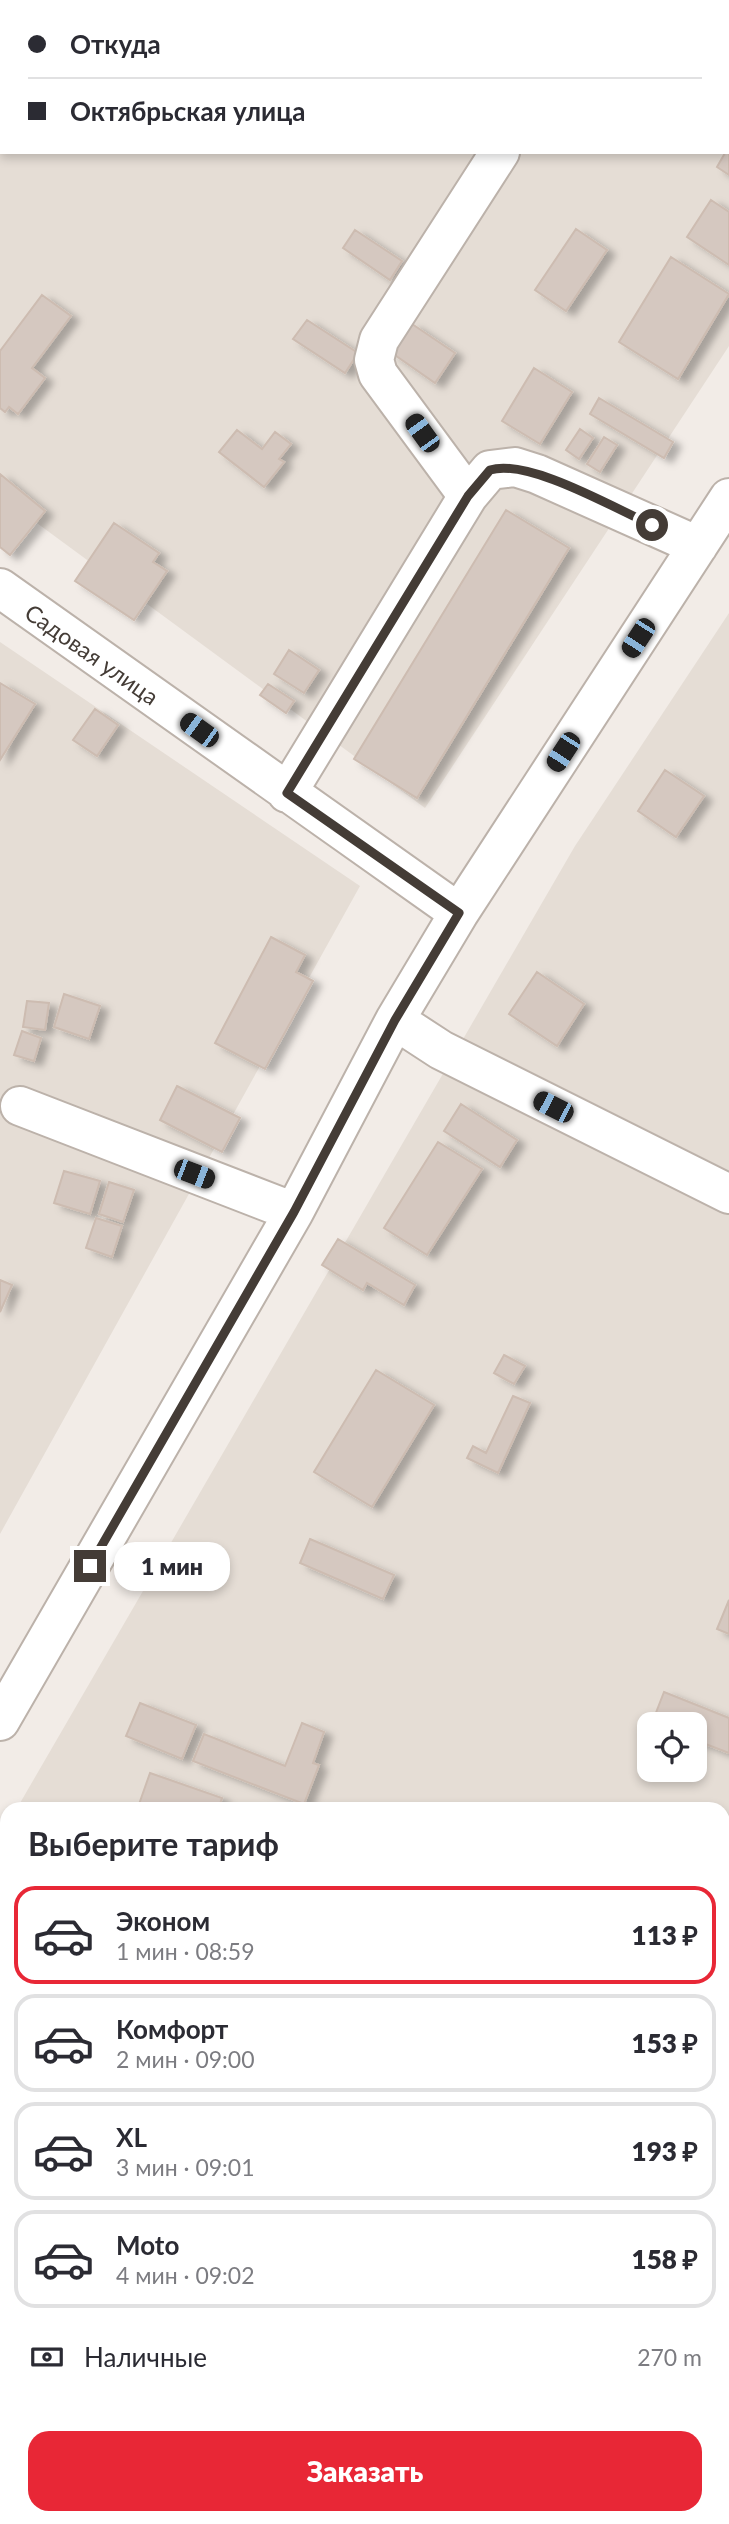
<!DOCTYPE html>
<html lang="ru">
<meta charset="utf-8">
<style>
:root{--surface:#fff;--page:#f2f2f3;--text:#2b2b33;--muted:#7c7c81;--line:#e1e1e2;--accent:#e82736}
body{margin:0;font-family:Lato,sans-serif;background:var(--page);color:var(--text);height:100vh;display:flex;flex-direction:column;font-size:26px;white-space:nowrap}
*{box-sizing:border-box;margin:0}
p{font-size:23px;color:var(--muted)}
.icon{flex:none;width:38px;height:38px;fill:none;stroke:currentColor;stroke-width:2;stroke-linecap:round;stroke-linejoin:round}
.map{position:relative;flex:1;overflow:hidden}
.drawer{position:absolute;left:0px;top:1802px;width:730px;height:723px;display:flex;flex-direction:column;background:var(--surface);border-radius:21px 21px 0 0;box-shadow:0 4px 10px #0003}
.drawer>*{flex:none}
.guide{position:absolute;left:0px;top:0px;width:730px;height:154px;box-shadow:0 4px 10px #0003;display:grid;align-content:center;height:154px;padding:0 28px;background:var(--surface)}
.buttons{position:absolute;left:637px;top:1712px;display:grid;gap:14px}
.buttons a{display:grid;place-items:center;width:70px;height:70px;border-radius:14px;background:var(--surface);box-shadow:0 4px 10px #0003;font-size:35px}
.end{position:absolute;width:32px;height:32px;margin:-16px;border:9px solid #443c36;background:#fff;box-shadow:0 0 0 4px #fff}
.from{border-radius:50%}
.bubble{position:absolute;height:49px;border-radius:21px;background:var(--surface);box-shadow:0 4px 10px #0003;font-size:23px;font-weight:800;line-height:49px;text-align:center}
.car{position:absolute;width:21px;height:42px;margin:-21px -10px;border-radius:9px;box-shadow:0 0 5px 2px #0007;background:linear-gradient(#222 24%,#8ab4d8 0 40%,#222 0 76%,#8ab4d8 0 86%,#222 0)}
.guide b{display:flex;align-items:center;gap:24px;height:66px;font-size:26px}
.guide b+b{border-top:2px solid var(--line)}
.guide i{width:18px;height:18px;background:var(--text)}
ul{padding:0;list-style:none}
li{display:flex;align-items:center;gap:21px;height:98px;margin:0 14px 10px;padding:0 14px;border:4px solid var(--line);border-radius:21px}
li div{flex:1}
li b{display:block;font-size:26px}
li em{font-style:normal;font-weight:800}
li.active{border-color:var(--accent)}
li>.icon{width:63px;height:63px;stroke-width:1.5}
h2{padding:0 28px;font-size:32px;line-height:84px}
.pay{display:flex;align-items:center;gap:18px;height:77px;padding:0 28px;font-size:26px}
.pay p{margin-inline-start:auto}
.primary-button{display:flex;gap:14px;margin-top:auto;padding:14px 28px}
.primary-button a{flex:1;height:80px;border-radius:21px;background:var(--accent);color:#fff;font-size:28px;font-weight:800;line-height:80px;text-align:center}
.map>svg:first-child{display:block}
.residential{fill:#e5ddd5;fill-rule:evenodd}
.building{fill:#d5c8c0;stroke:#cdbcb1;stroke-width:2;filter:url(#shadow)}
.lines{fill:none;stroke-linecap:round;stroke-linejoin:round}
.minor-casing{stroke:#bcb2aa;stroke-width:42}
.minor{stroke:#fff;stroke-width:38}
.route{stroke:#443c36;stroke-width:9}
.labels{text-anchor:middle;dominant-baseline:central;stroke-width:5;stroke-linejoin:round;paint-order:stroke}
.street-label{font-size:23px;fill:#443c36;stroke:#fff}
</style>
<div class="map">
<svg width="729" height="2524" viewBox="0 0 729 2524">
<defs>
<filter id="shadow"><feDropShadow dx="8" dy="4.5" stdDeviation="3.5" flood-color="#0004"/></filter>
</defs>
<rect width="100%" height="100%" fill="#f2ece7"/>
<path class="residential" d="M0 0H729V346L425 808 0 496ZM2 2H728V152H2Z
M729 613V2505L723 2504V1810H16L575 846ZM649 1724H695V1769H649Z
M0 642 360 886 0 1534Z
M7 1825V2360L0 2358V1837Z"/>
<path class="building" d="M729 146V175L717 167Z
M711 200 729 212V265L687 237Z
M576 229 607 250 566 311 535 290Z
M355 230 402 261 390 280 343 248Z
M671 257 729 294 678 379 619 342Z
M42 295 71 316 32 368 45 378 18 414 9 407 5 412 0 408V351Z
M307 320 358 353 345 373 293 339Z
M412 324 455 353 435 383 392 353Z
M534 368 572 392 540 444 502 421Z
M599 398 673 442 664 458 590 414Z
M580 429 593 438 579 459 566 450Z
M237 430 262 449 275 432 291 444 279 459 284 462 264 487 219 452Z
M604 437 617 445 600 472 587 464Z
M0 474 45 511 10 555 0 547Z
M506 510 569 548 417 798 354 759Z
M114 523 159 553 153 562 167 571 134 620 75 581Z
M289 650 319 670 304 693 274 674Z
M0 683 35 704 0 760Z
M268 684 294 701 286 713 260 695Z
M95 709 118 725 97 756 73 740Z
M665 770 704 796 676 837 638 811Z
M271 937 305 955 296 972 313 981 265 1069 215 1043Z
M537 972 584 1004 557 1046 509 1014Z
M64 994 100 1006 89 1039 54 1027Z
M27 1001 49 1003 45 1030 23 1027Z
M22 1031 41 1038 34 1061 14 1055Z
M177 1086 240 1118 222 1152 160 1120Z
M461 1104 517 1140 500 1167 444 1131Z
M438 1142 482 1169 427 1255 384 1228Z
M64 1171 100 1181 90 1214 54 1203Z
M109 1182 134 1190 123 1222 99 1214Z
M96 1218 122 1226 112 1257 86 1248Z
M338 1239 415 1285 404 1305 367 1283 363 1290 322 1265Z
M0 1280 12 1285 0 1312Z
M504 1355 525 1366 514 1384 494 1373Z
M376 1370 434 1405 372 1507 314 1472Z
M513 1396 530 1403 498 1473 467 1458 473 1446 486 1453Z
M310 1539 394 1575 383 1599 300 1563Z
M729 1600V1634L717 1629Z
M664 1692 729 1718V1753L695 1740V1724L652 1723Z
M140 1703 196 1725 182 1759 126 1736Z
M302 1723 324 1732 313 1763 319 1765 304 1804 193 1761 204 1734 285 1766Z
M150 1773 222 1798 218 1810H137Z
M0 2145 7 2149V2296L0 2308Z
M0 2333 7 2335V2390L0 2389Z
M723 2493 729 2495V2524H687L670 2520 723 2518Z"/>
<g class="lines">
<defs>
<path id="minor" d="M598 2 600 0
M468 496 378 374 374 360 379 340 500 152
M0 588 459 913
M287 793 468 496 490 470 515 467 537 474 698 546
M395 1020 441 1050 729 1194
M20 1106 294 1212
M0 1721 294 1212 395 1020 459 913 729 498
M723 2215 729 2197
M0 2422 7 2424
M483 2518 512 2524
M615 2524 617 2518"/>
</defs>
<use href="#minor" class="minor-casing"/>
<use href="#minor" class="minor"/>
</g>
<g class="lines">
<path class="route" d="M90 1566 294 1212 395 1020 459 913 287 793 468 496 490 470C528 458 614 508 652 525"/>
</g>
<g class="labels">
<g class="street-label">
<text transform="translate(92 654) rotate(35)">Садовая улица</text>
</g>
</g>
</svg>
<div class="buttons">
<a><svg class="icon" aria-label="locate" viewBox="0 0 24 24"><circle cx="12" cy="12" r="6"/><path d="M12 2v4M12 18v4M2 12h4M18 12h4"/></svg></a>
</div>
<i class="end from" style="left:652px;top:525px"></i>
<i class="end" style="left:90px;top:1566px"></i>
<div class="bubble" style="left:114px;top:1542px;width:116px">1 мин</div>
<i class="car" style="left:422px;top:433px;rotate:324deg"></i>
<i class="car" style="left:638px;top:638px;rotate:213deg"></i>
<i class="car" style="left:199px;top:730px;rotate:306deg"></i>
<i class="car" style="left:563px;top:752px;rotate:213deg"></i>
<i class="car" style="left:553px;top:1107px;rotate:297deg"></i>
<i class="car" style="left:194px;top:1174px;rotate:111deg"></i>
<div class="guide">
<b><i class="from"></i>Откуда</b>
<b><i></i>Октябрьская улица</b>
</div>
<section class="drawer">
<h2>Выберите тариф</h2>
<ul>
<li class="active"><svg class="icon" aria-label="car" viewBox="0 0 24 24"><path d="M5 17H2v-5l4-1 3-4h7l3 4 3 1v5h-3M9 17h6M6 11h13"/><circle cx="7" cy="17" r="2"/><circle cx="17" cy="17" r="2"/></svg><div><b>Эконом</b><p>1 мин · 08:59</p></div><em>113 ₽</em></li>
<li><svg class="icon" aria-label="car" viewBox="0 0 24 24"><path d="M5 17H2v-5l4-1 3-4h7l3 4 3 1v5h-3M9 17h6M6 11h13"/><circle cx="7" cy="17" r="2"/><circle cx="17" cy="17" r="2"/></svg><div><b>Комфорт</b><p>2 мин · 09:00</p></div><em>153 ₽</em></li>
<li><svg class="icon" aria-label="car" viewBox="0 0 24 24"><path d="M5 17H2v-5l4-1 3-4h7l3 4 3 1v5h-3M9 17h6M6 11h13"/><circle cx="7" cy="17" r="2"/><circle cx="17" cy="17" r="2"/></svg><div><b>XL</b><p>3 мин · 09:01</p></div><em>193 ₽</em></li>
<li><svg class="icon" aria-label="car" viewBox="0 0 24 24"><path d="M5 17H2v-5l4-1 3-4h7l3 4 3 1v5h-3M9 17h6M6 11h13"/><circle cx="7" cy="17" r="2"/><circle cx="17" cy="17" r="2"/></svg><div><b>Moto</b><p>4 мин · 09:02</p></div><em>158 ₽</em></li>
</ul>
<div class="pay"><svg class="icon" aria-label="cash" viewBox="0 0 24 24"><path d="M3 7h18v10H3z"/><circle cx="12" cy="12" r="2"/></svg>Наличные<p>270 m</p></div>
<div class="primary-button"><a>Заказать</a></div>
</section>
</div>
